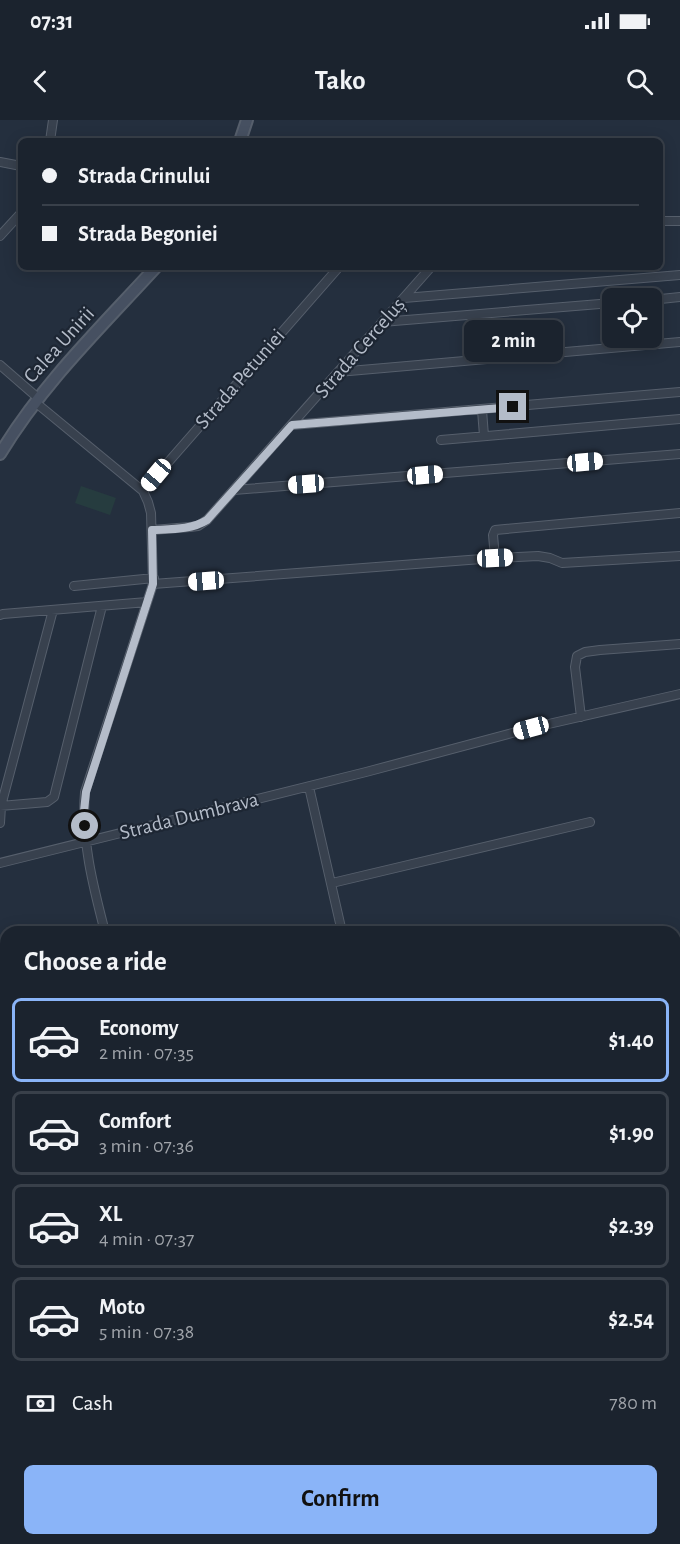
<!DOCTYPE html>
<meta charset="utf-8">
<style>
:root{--surface:#1b232e;--page:#242b36;--text:#f1f3f6;--muted:#a0a4aa;--line:#39404a;--accent:#8ab4f8}
body{margin:0;font-family:"Alegreya Sans",sans-serif;background:var(--page);color:var(--text);height:100vh;display:flex;flex-direction:column;font-size:22px;white-space:nowrap}
*{box-sizing:border-box;margin:0}
p{font-size:20px;color:var(--muted)}
.icon{flex:none;width:33px;height:33px;fill:none;stroke:currentColor;stroke-width:2;stroke-linecap:round;stroke-linejoin:round}
.map{position:relative;flex:1;overflow:hidden}
.side{position:absolute;left:0px;top:806px;width:681px;height:620px;display:flex;flex-direction:column;background:var(--surface);border-radius:18px 18px 0 0;box-shadow:0 3px 15px #0003,0 0 0 2px var(--line)}
.side>*{flex:none}
.hud{position:absolute;left:18px;top:18px;width:645px;height:132px;border-radius:9px;box-shadow:0 3px 15px #0003,0 0 0 2px var(--line);display:grid;align-content:center;height:132px;padding:0 24px;background:var(--surface)}
.controls{position:absolute;left:602px;top:168px;display:grid;gap:12px}
.controls a{display:grid;place-items:center;width:60px;height:60px;border-radius:9px;background:var(--surface);box-shadow:0 3px 15px #0003,0 0 0 2px var(--line);font-size:30px}
.end{position:absolute;width:27px;height:27px;margin:-14px;border:8px solid #b4bcc9;background:#111;box-shadow:0 0 0 3px #111}
.from{border-radius:50%}
.bubble{position:absolute;height:42px;border-radius:9px;background:var(--surface);box-shadow:0 3px 15px #0003,0 0 0 2px var(--line);font-size:20px;font-weight:600;line-height:42px;text-align:center}
.car{position:absolute;width:18px;height:36px;margin:-18px -9px;border-radius:8px;box-shadow:0 0 4px 2px #0007;background:linear-gradient(#fff 24%,#345 0 40%,#fff 0 76%,#345 0 86%,#fff 0)}
.hud b{display:flex;align-items:center;gap:21px;height:57px;font-size:22px}
.hud b+b{border-top:2px solid var(--line)}
.hud i{width:15px;height:15px;background:var(--text)}
ul{padding:0;list-style:none}
li{display:flex;align-items:center;gap:18px;height:84px;margin:0 12px 9px;padding:0 12px;border:3px solid var(--line);border-radius:9px}
li div{flex:1}
li b{display:block;font-size:22px}
li em{font-style:normal;font-weight:600}
li.on{border-color:var(--accent)}
li>.icon{width:54px;height:54px;stroke-width:1.5}
h2{padding:0 24px;font-size:27px;line-height:72px}
.pay{display:flex;align-items:center;gap:15px;height:66px;padding:0 24px;font-size:22px}
.pay p{margin-inline-start:auto}
.action{display:flex;gap:12px;margin-top:auto;padding:12px 24px}
.action a{flex:1;height:69px;border-radius:9px;background:var(--accent);color:#111;font-size:24px;font-weight:600;line-height:69px;text-align:center}
.status{display:flex;justify-content:space-between;align-items:center;height:42px;padding:0 30px;background:var(--surface);direction:ltr}
.status svg{height:16px;fill:currentColor}
header{display:flex;justify-content:space-between;align-items:center;height:78px;padding:0 24px;background:var(--surface);font-size:27px;font-weight:600}
.map>svg:first-child{display:block}
.pitch{fill:#263c3f}
.lines{fill:none;stroke-linecap:round;stroke-linejoin:round}
.minor-casing{stroke:#565f6c;stroke-width:10}
.secondary-casing{stroke:#565f6c;stroke-width:14}
.minor{stroke:#38414e;stroke-width:8}
.secondary{stroke:#465061;stroke-width:10}
.route{stroke:#b4bcc9;stroke-width:8}
.labels{text-anchor:middle;dominant-baseline:central;stroke-width:4.5;stroke-linejoin:round;paint-order:stroke}
.street-label{font-size:21px;fill:#b4bcc9;stroke:#1d2633}
</style>
<div class="status"><b>07:31</b><svg viewBox="0 0 49 12"><path d="M0 12V9h3v3zM5 12V6h3v6zM10 12V3h3v9zM15 12V0h3v12zM26 1h20v11H26zM47 4h2v5h-2z"/></svg></div>
<header><svg class="icon" aria-label="back" viewBox="0 0 24 24"><path d="M15 5l-7 7 7 7"/></svg>Tako<svg class="icon" aria-label="search" viewBox="0 0 24 24"><circle cx="10" cy="10" r="6"/><path d="M15 15l6 6"/></svg></header>
<div class="map">
<svg width="680" height="1424" viewBox="0 0 680 1424">
<rect width="100%" height="100%" fill="#242f3e"/>
<path class="pitch" d="M81 366 116 378 110 395 75 383Z"/>
<g class="lines">
<defs>
<path id="minor" d="M50 21 53 0
M0 42 21 46
M660 101H680
M0 116 21 93
M404 178 680 155
M651 180 680 177
M382 202 612 183
M0 245 38 278
M338 252 680 222
M35 282 143 371 148 382 151 393 153 464 85 672C81 719 93 766 105 812
M482 290 484 316
M292 305 680 272
M441 320 680 299
M234 370 680 334
M143 371 339 147
M152 410 190 407 198 406 207 400 431 147
M495 438 493 415 495 410 680 393
M153 464 495 438 538 436 550 438 562 443 680 436
M74 466 154 458
M0 495 3 494 147 482
M581 597 575 547 577 536 585 532 600 530 680 524
M309 667 342 812
M0 686 47 682 54 677 102 486
M0 703 1 686 53 490
M0 743 366 652 531 608 680 574
M332 763 590 702
M0 829 6 828
M680 895V896
M0 909 6 908
M675 1037 680 1036
M0 1086 6 1067
M0 1159 6 1158
M675 1180H680
M0 1242 6 1241
M0 1299 6 1273
M47 1424 48 1419
M193 1424 194 1419
M298 1424 299 1419
M401 1424 402 1419
M508 1424 509 1419
M555 1424 557 1419
M612 1424 613 1419"/>
<path id="secondary" d="M240 21 247 0
M0 334C42 264 101 207 156 147"/>
</defs>
<use href="#minor" class="minor-casing"/>
<use href="#secondary" class="secondary-casing"/>
<use href="#minor" class="minor"/>
<use href="#secondary" class="secondary"/>
</g>
<g class="lines">
<path class="route" d="M85 706 84 691 86 672 153 464 152 410C171 409 191 410 207 400L292 305 513 287"/>
</g>
<g class="labels">
<g class="street-label">
<text transform="translate(59 225) rotate(-48)">Calea Unirii</text>
<text transform="translate(360 228) rotate(-49)">Strada Cerceluș</text>
<text transform="translate(240 259) rotate(-49)">Strada Petuniei</text>
<text transform="translate(189 696) rotate(-14)">Strada Dumbrava</text>
</g>
</g>
</svg>
<div class="controls">
<a><svg class="icon" aria-label="locate" viewBox="0 0 24 24"><circle cx="12" cy="12" r="6"/><path d="M12 2v4M12 18v4M2 12h4M18 12h4"/></svg></a>
</div>
<i class="end from" style="left:85px;top:706px"></i>
<i class="end" style="left:513px;top:287px"></i>
<div class="bubble" style="left:464px;top:200px;width:99px">2 min</div>
<i class="car" style="left:585px;top:342px;rotate:85deg"></i>
<i class="car" style="left:156px;top:355px;rotate:220deg"></i>
<i class="car" style="left:425px;top:355px;rotate:85deg"></i>
<i class="car" style="left:306px;top:364px;rotate:266deg"></i>
<i class="car" style="left:495px;top:438px;rotate:87deg"></i>
<i class="car" style="left:206px;top:461px;rotate:266deg"></i>
<i class="car" style="left:531px;top:608px;rotate:255deg"></i>
<div class="hud">
<b><i class="from"></i>Strada Crinului</b>
<b><i></i>Strada Begoniei</b>
</div>
<section class="side">
<h2>Choose a ride</h2>
<ul>
<li class="on"><svg class="icon" aria-label="car" viewBox="0 0 24 24"><path d="M5 17H2v-5l4-1 3-4h7l3 4 3 1v5h-3M9 17h6M6 11h13"/><circle cx="7" cy="17" r="2"/><circle cx="17" cy="17" r="2"/></svg><div><b>Economy</b><p>2 min · 07:35</p></div><em>$1.40</em></li>
<li><svg class="icon" aria-label="car" viewBox="0 0 24 24"><path d="M5 17H2v-5l4-1 3-4h7l3 4 3 1v5h-3M9 17h6M6 11h13"/><circle cx="7" cy="17" r="2"/><circle cx="17" cy="17" r="2"/></svg><div><b>Comfort</b><p>3 min · 07:36</p></div><em>$1.90</em></li>
<li><svg class="icon" aria-label="car" viewBox="0 0 24 24"><path d="M5 17H2v-5l4-1 3-4h7l3 4 3 1v5h-3M9 17h6M6 11h13"/><circle cx="7" cy="17" r="2"/><circle cx="17" cy="17" r="2"/></svg><div><b>XL</b><p>4 min · 07:37</p></div><em>$2.39</em></li>
<li><svg class="icon" aria-label="car" viewBox="0 0 24 24"><path d="M5 17H2v-5l4-1 3-4h7l3 4 3 1v5h-3M9 17h6M6 11h13"/><circle cx="7" cy="17" r="2"/><circle cx="17" cy="17" r="2"/></svg><div><b>Moto</b><p>5 min · 07:38</p></div><em>$2.54</em></li>
</ul>
<div class="pay"><svg class="icon" aria-label="cash" viewBox="0 0 24 24"><path d="M3 7h18v10H3z"/><circle cx="12" cy="12" r="2"/></svg>Cash<p>780 m</p></div>
<div class="action"><a>Confirm</a></div>
</section>
</div>
